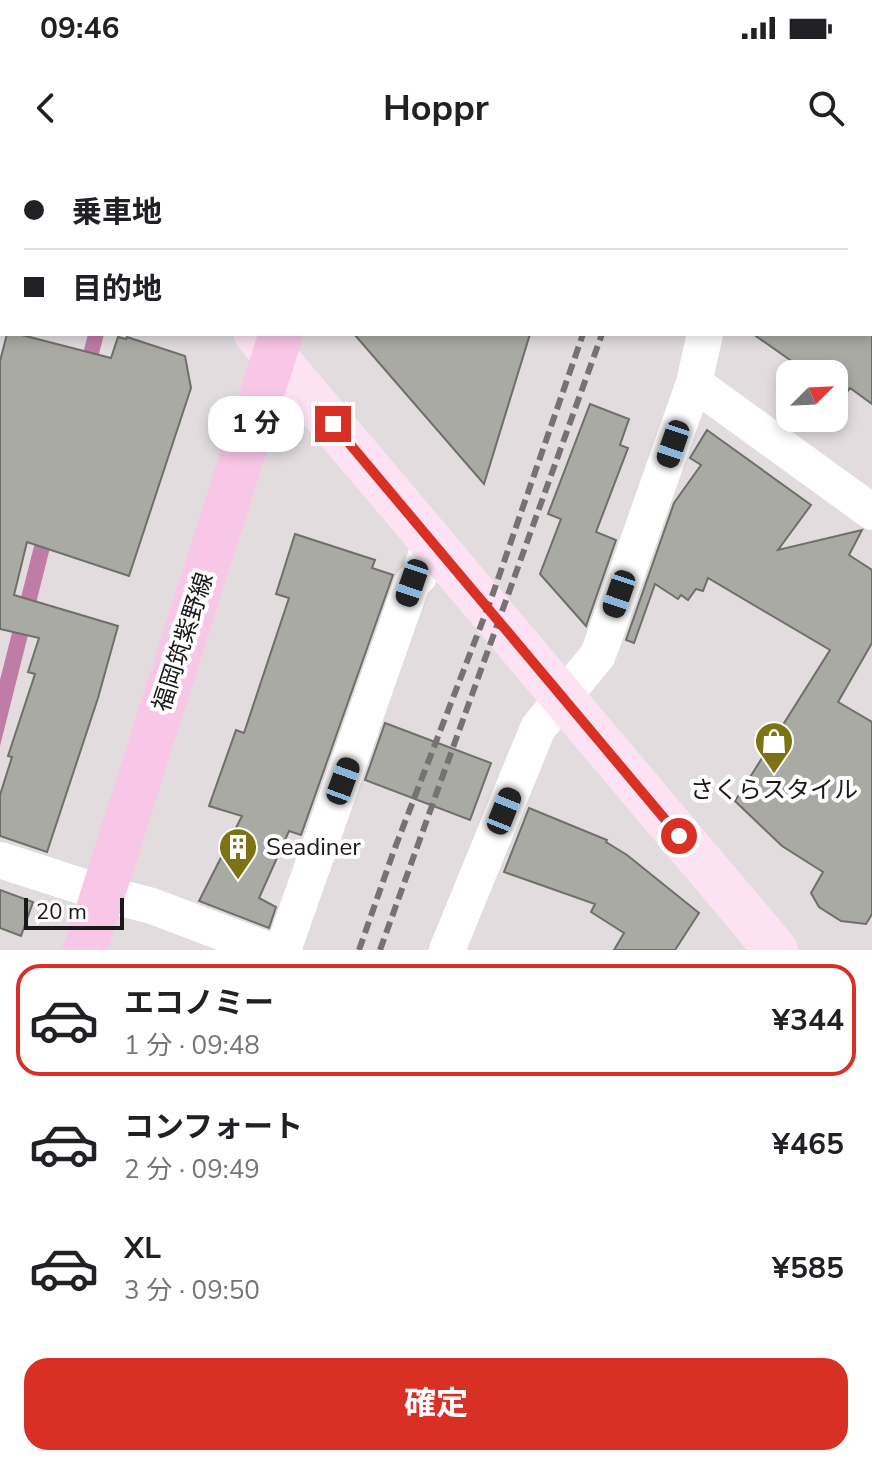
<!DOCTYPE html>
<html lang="ja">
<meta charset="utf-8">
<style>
:root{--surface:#fff;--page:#f2f2f2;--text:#202124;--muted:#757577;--line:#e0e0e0;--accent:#d93025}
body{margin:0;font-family:"Nunito Sans","Noto Sans JP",sans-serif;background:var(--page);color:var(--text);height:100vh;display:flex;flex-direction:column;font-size:30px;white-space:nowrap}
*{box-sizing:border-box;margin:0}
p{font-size:26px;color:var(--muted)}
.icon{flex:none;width:44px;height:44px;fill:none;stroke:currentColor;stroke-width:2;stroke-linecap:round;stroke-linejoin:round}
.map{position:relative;height:790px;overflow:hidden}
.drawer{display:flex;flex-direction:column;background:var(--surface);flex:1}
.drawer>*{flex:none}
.top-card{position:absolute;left:0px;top:0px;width:872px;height:176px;box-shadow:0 4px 12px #0003;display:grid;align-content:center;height:176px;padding:0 24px;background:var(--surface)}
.needle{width:52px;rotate:66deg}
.buttons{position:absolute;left:776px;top:200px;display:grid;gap:16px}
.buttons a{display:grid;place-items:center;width:72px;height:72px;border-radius:16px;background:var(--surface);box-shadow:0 4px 12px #0003;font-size:40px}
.scale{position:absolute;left:24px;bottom:20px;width:100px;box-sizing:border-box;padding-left:8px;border:4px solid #1a1819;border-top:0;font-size:22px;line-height:28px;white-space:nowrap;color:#1a1819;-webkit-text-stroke:6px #fff;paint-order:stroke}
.end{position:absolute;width:36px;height:36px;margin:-18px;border:10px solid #d93025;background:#fff;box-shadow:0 0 0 4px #fff}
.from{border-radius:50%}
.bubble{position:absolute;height:56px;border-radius:24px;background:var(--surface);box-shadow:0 4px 12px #0003;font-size:26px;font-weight:700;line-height:56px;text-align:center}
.car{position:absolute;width:24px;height:48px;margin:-24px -12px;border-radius:10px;box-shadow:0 0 6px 2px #0007;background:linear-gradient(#222 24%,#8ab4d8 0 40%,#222 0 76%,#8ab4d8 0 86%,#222 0)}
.top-card b{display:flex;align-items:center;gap:28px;height:76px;font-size:30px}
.top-card b+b{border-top:2px solid var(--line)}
.top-card i{width:20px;height:20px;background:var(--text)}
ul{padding:14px 0 0;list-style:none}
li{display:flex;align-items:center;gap:24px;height:112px;margin:0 16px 12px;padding:0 8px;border:4px solid transparent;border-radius:24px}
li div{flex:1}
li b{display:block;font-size:30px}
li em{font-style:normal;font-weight:700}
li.selected{border-color:var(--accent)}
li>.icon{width:72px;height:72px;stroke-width:1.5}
.action{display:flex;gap:16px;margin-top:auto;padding:16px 24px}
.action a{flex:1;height:92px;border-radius:24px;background:var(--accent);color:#fff;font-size:32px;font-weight:700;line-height:92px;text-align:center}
.status{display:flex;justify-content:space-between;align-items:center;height:56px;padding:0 40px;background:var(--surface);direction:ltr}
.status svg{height:22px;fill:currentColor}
header{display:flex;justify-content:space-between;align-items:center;height:104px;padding:0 24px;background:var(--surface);font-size:36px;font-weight:700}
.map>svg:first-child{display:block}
.water{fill:#bf7ca7}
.building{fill:#aaaaa4;stroke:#6f6f6a;stroke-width:2}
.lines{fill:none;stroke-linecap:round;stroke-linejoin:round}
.street{stroke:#fff;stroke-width:36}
.secondary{stroke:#fce2f3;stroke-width:44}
.primary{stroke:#f8c6e6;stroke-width:44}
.rail{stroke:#767274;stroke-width:6;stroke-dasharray:12 6;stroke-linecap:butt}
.route{stroke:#d93025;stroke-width:10}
.labels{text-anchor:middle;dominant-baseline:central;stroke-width:8;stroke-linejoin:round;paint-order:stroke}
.street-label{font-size:24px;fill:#1a1819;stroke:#fff}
.poi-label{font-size:24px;fill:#1a1819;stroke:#fff}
</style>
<div class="status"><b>09:46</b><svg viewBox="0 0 49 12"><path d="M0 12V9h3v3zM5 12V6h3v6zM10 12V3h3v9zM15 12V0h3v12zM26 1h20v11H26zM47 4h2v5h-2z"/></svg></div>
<header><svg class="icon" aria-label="back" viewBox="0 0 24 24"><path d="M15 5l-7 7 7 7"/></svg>Hoppr<svg class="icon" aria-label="search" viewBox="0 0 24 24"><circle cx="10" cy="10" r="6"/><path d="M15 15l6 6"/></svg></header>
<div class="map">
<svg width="872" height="790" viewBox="0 0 872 790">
<rect width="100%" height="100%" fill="#e2dcdf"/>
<path class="water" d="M88 174H104L0 586V520Z"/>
<path class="building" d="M7 174H18L111 198 118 177 126 179 127 177 185 196 191 228 129 416 27 382 14 435 118 466 98 538 47 692 0 676V635L12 597 8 596 35 514 28 512 39 478 0 469V201Z
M354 174H530L484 324Z
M753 174H872V244L850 228 834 250V214H810Z
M590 244 629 259 620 285 628 288 596 372 616 380 586 466 540 414 561 359 548 354Z
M707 270 811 345 778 390 862 370 849 395 872 410V483L838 542 872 562V754L866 764 841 761 819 747 811 733 823 712 782 686 735 641 830 490 708 418 703 431 696 429 688 440 681 435 678 439 655 424 634 483 626 480 674 343 701 305 690 298Z
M295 374 375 400 372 408 393 415 301 675 289 671 259 738 276 747 269 768 199 741 242 656 209 646 236 570 244 573 289 438 276 434Z
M385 563 491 603 470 660 365 620Z
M529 648 607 680 606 682 627 695 699 753 675 790H614L624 773 591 752 595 744 504 712Z
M0 730 33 742 21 776 0 768Z"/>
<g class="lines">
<path class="street" d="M39 2 40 0
M746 2 747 0
M0 140 2 133
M694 223 872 352
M0 700 102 733 152 746 268 790
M283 790 412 423 419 416 431 380
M447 790 538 568 598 495 694 223 705 174"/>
<path class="secondary" d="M106 0 108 2
M865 0 868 2
M256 174 776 790"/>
<path class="primary" d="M335 2 336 0
M85 790 281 174"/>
<path class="rail" d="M646 2V0
M664 2 665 0
M359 790 393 693 490 442 583 174
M380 790 602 174"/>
</g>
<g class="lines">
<path class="route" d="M333 264 679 676"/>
</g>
<defs>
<symbol id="shop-pin" viewBox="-11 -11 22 30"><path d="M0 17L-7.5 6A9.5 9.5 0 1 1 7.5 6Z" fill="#7d7214" stroke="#fff"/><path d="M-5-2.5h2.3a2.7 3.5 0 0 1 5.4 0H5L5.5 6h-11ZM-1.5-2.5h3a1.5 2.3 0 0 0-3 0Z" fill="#fff"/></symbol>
<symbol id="building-pin" viewBox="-11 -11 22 30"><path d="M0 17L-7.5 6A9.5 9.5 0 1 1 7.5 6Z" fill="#7d7214" stroke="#fff"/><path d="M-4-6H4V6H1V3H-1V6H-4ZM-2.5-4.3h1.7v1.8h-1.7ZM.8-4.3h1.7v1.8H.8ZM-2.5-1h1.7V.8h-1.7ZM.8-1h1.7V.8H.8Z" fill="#fff"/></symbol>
</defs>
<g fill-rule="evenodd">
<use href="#shop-pin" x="752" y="559" width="44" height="60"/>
<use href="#building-pin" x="216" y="665" width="44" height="60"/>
</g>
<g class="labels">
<g class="street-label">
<text transform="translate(183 482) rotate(-72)">福岡筑紫野線</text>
</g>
<g class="poi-label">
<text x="774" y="630">さくらスタイル</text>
<text x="266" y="687" text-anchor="start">Seadiner</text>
</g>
</g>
</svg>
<div class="buttons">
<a><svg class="needle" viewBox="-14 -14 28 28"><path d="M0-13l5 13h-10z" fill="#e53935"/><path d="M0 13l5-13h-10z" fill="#757577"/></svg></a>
</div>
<div class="scale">20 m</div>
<i class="end from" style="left:679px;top:676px"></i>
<i class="end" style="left:333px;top:264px"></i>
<div class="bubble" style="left:208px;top:236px;width:96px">1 分</div>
<i class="car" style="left:673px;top:284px;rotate:199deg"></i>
<i class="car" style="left:412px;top:423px;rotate:199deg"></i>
<i class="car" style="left:619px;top:434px;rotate:199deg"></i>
<i class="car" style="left:343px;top:621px;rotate:20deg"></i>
<i class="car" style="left:504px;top:651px;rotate:22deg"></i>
<div class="top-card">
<b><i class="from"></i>乗車地</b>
<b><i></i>目的地</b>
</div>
</div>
<section class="drawer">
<ul>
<li class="selected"><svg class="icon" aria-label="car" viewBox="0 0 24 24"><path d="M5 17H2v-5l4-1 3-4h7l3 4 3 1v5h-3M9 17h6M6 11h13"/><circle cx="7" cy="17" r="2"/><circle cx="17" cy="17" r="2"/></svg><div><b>エコノミー</b><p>1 分 · 09:48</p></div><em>¥344</em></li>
<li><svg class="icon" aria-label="car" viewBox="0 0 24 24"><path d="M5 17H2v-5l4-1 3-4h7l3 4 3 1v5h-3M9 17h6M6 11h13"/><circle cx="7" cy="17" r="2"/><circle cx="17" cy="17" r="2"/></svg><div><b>コンフォート</b><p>2 分 · 09:49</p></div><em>¥465</em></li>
<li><svg class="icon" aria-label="car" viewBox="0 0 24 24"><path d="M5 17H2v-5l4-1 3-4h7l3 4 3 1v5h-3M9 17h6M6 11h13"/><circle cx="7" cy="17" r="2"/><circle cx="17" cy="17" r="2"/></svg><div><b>XL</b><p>3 分 · 09:50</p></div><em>¥585</em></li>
</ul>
<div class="action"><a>確定</a></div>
</section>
